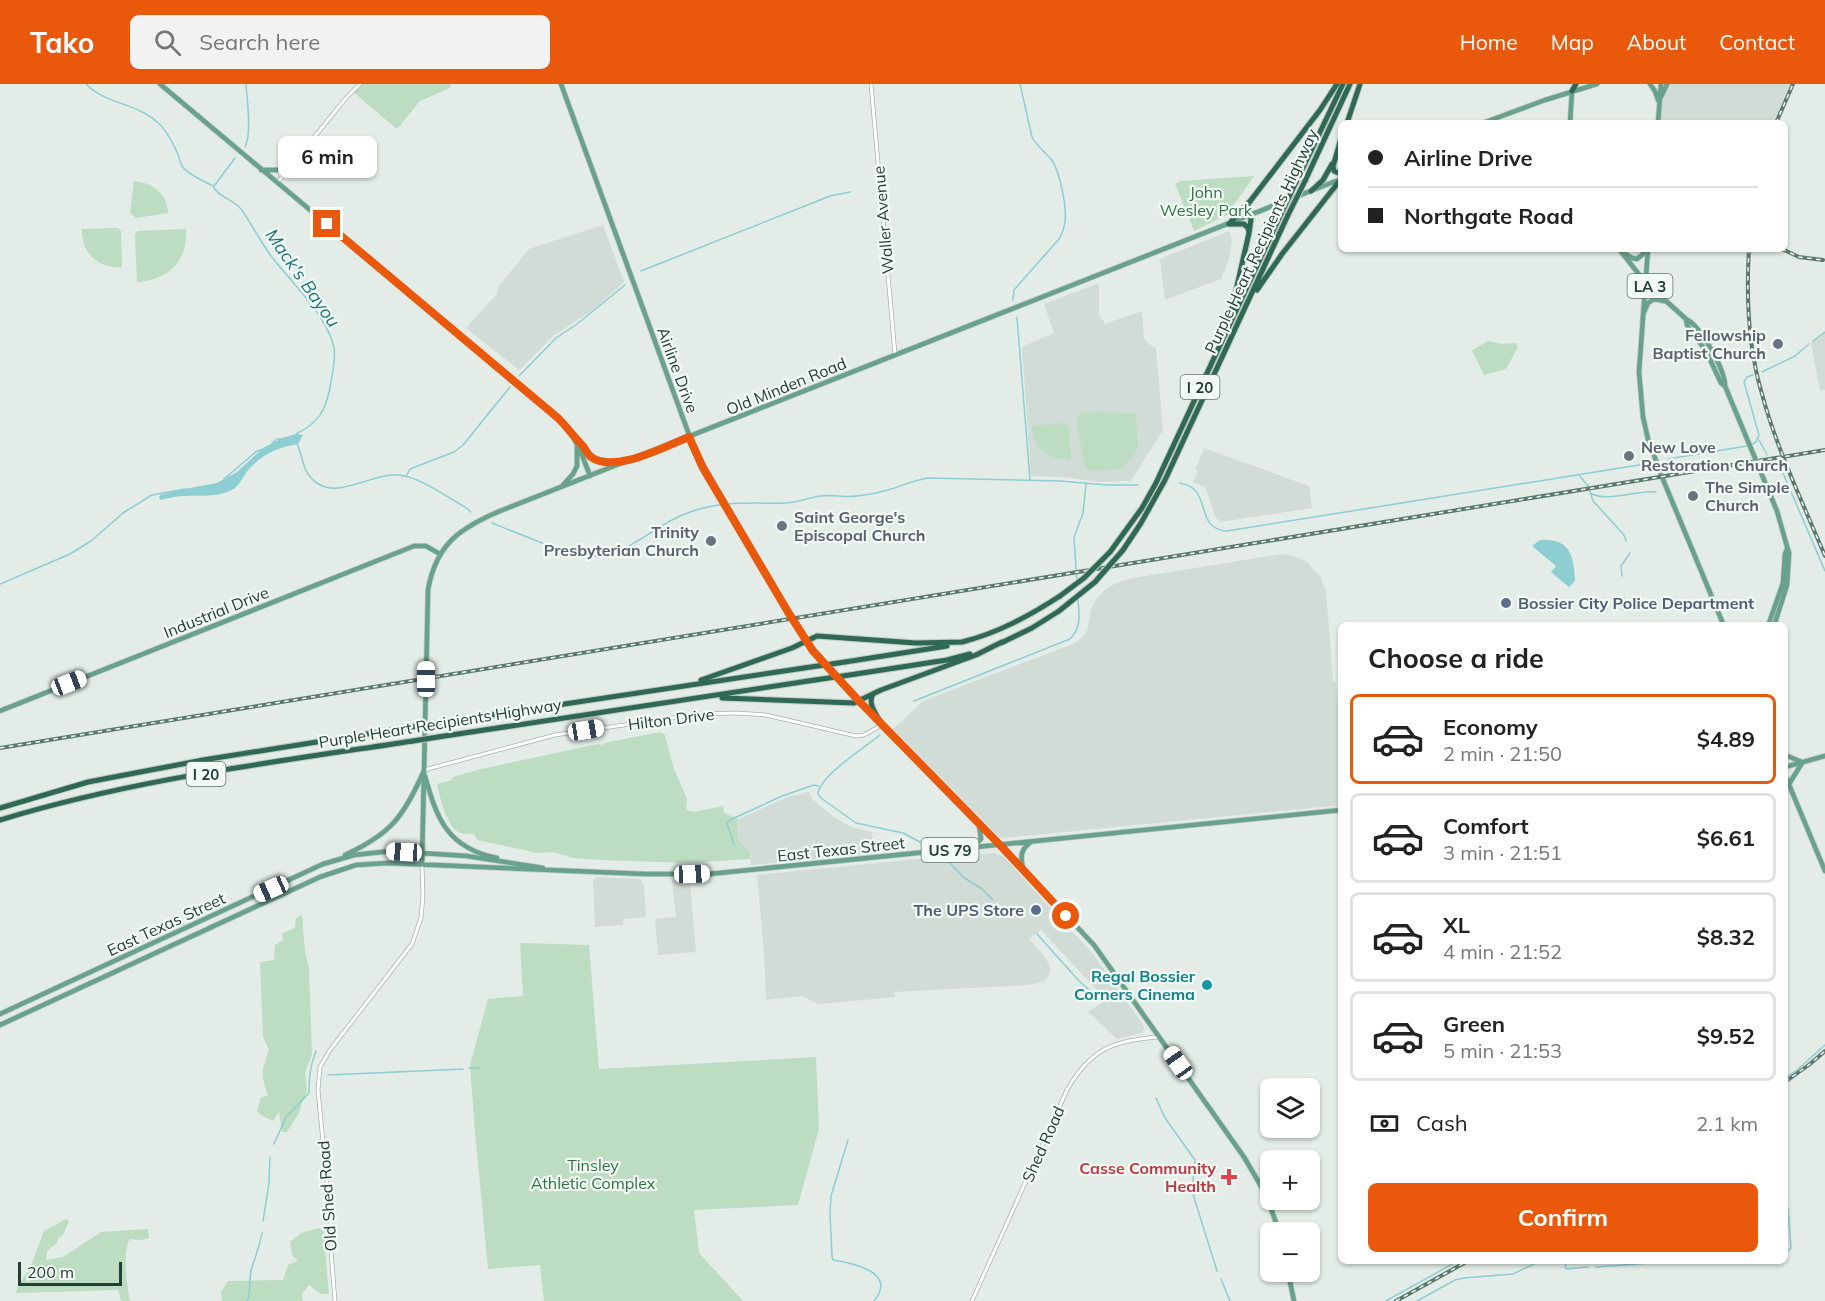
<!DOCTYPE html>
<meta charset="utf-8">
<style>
:root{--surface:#fff;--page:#f2f2f2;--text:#222;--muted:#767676;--line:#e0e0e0;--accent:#ea580c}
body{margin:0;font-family:Mulish,sans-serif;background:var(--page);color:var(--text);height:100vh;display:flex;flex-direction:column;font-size:22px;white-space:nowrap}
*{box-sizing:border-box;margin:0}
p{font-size:20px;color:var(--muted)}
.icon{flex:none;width:33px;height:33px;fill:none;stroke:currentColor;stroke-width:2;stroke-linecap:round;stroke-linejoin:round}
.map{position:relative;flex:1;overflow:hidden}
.drawer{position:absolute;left:1338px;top:538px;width:450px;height:642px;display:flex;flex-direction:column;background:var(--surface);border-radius:9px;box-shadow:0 2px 4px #0004}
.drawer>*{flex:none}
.hud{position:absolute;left:1338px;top:36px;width:450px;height:132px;border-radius:9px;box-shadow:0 2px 4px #0004;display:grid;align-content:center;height:132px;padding:0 30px;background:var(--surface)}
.fabs{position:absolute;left:1260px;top:994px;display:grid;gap:12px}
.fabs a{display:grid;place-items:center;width:60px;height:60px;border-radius:9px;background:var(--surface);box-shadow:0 2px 4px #0004;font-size:30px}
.scale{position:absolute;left:18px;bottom:15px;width:104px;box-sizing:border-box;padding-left:6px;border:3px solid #233e33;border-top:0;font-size:16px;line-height:21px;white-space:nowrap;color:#233e33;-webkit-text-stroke:4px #f3f9f5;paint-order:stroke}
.end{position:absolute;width:27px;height:27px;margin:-14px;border:8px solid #ea580c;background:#fff;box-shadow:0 0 0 3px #fff}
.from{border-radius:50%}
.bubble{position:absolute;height:42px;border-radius:9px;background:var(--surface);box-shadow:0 2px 4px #0004;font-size:20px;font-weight:700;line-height:42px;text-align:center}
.car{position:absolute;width:18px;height:36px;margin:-18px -9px;border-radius:8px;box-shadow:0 0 4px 2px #0007;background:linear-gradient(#fff 24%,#345 0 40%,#fff 0 76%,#345 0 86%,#fff 0)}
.hud b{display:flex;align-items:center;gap:21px;height:57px;font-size:22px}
.hud b+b{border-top:2px solid var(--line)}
.hud i{width:15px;height:15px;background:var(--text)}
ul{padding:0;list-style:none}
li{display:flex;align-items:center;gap:18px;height:90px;margin:0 12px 9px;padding:0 18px;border:3px solid var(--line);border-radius:9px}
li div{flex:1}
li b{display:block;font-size:22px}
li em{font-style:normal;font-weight:700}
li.selected{border-color:var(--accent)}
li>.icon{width:54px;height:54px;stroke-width:1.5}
h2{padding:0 30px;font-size:27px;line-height:72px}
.pay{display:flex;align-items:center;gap:15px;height:66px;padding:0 30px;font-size:22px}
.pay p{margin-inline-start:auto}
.primary-button{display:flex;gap:12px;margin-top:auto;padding:12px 30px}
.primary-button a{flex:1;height:69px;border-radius:9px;background:var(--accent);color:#fff;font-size:24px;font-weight:700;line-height:69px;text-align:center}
header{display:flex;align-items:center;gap:36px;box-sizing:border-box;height:84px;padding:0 30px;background:var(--accent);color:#fff}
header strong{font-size:28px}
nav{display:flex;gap:33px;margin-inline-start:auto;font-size:21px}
.search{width:420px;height:54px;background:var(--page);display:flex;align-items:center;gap:15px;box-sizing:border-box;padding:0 21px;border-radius:9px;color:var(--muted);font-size:22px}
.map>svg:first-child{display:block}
.built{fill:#d1dcd6}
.green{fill:#bcddc1}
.water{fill:#8cced1}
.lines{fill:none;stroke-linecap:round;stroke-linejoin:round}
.stream{stroke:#8cced1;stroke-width:1.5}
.minor-casing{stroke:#a6b4ad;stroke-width:4.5}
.major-casing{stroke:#c1c9c6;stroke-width:6}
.highway-casing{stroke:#c1c9c6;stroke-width:7}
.minor{stroke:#fff;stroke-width:3}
.major{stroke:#68a18c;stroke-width:4.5}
.highway{stroke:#2f6956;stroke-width:5}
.rail-casing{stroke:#5d796e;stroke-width:4}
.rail{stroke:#f3f9f5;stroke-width:1.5;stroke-dasharray:4.5;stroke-linecap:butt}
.major-bridge-casing{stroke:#c1c9c6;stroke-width:6;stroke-linecap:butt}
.highway-bridge-casing{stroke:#c1c9c6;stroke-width:7;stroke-linecap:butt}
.major-bridge{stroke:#68a18c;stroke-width:4.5}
.highway-bridge{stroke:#2f6956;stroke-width:5}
.route{stroke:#ea580c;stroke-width:8}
.worship-dot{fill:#6b7280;stroke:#f3f9f5;stroke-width:2}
.service-dot{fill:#5c6f8a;stroke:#f3f9f5;stroke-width:2}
.culture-dot{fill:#0f9aa8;stroke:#f3f9f5;stroke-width:2}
.health-dot{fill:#e0444e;stroke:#f3f9f5;stroke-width:2}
.labels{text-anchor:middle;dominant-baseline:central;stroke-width:4.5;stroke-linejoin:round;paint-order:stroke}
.shield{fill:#f3f9f5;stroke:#61766d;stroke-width:1.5}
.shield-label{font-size:15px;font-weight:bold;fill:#233e33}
.park-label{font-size:16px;fill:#2d7440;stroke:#f3f9f5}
.street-label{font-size:16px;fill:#233e33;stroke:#f3f9f5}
.worship-label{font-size:16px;font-weight:bold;fill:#5b616d;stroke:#f3f9f5;text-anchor:start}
.service-label{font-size:16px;font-weight:bold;fill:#4e5e75;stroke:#f3f9f5;text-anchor:start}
.culture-label{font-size:16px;font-weight:bold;fill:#0d838f;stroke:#f3f9f5;text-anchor:end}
.health-label{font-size:16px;font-weight:bold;fill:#be3a42;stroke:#f3f9f5;text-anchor:end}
.water-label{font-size:18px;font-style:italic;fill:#1d7579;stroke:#f3f9f5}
</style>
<header>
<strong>Tako</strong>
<div class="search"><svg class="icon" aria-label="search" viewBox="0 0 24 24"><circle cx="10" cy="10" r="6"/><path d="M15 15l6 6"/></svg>Search here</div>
<nav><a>Home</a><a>Map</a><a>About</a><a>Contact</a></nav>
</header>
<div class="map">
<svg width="1825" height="1217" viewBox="0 0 1825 1217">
<rect width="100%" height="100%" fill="#e3ece7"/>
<path class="built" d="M1667 0H1793L1776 39H1658L1659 18Z
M603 141 624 198 594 225 553 252 519 286 466 244 497 210 498 203 529 165Z
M1229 147 1232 156 1229 176 1221 195 1165 216 1160 175Z
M1099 199V230L1105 240 1142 227 1144 254 1148 260 1156 264 1163 346 1131 397 1099 398 1064 393 1031 392 1022 263 1054 249 1044 220Z
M1825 248V306L1820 307 1811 259Z
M1204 364 1309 402 1312 424 1220 438 1215 432 1208 410 1205 403 1193 398 1198 387 1195 386Z
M1282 470 1294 472 1307 478 1320 492 1326 506 1333 597 1336 599 1341 677V721L1002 754 997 751 893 645 923 617 1075 559 1083 553 1088 545 1091 525 1097 514 1106 505 1116 499 1133 494Z
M806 708H809L813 716 834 733 851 743 872 748 874 769 751 781 750 768 738 756 737 736 790 712 800 711Z
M995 769 1003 772 1094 871 1143 941 1144 945 1142 949 1117 955 1088 928 1106 916 1041 846 1029 855 1041 868 1049 880 1051 886 1047 894 1043 898 1028 901 895 908V913L819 920 801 912 766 916 764 868 757 791 938 773Z
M597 793 639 795 642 797 644 802 646 833 623 835V841L595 843 593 798 594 795Z
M672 796H687L690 799 696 868 658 871 655 835 676 833Z"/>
<path class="green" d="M360 0H451L450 4 420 17 397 45 352 7Z
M1254 92 1227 131 1194 147 1175 100 1181 97Z
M134 97C153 99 167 109 168 129L136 134 130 129Z
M118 144 121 147 122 183C99 185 81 169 82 145Z
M186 145C188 178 168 196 137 198L135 150 138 147Z
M1489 257 1501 260 1516 259 1518 263 1506 285 1484 291 1472 266Z
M1099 328 1136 330 1138 363 1135 370 1125 381 1119 385 1086 387 1079 352 1077 335 1082 329Z
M1064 339 1069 343 1071 375C1049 377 1033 365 1032 342Z
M660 648 665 651 674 685 687 715 686 726 694 728 723 722 724 729 737 734 738 756 750 768V775L689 779 601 776 573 774 553 768 538 769 477 756 474 750C471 749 467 750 464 750 447 748 440 713 437 700L452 696 453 693 477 686 597 660 603 661 604 659Z
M302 831 305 867 309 884 312 970 305 989 307 1009 303 1015 299 1029 287 1048H282L279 1028 273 1037 262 1032 257 1027 261 1014 268 1011C260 990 262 986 269 966L263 953 260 878 274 876 275 861 283 856 282 849 295 844 296 834Z
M520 859 589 861 599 985 816 973 819 1045 798 1121 694 1126 699 1169 743 1217H544L540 1181 488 1185 475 1048 470 981 488 915 523 912Z
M66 1135 69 1137 63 1151 58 1154 57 1159 47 1167 46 1176 63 1173 101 1148 148 1145 149 1154 141 1156 130 1155C122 1166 127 1203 130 1217H121L118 1206 16 1209 18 1201 30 1184 44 1147Z
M323 1143 329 1210H321L309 1201 302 1210 303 1217H222L221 1208 228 1197 283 1196 288 1181 298 1177 292 1171 290 1158 301 1149Z"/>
<path class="water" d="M296 350 303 351 298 360C278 363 263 370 249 385 244 391 241 399 235 404 220 414 201 411 185 412 177 412 169 414 161 416L159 414 160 411 179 406 217 399 237 388 263 364 282 354Z
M1540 456C1570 454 1574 472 1575 497L1569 503 1551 488 1556 482 1532 462Z"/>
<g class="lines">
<path class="stream" d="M86 0C105 20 136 19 156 37 166 45 172 57 177 68 179 72 180 78 182 82 188 91 204 97 213 102 217 112 232 115 241 125 252 140 260 157 271 172 291 198 326 230 334 263 336 276 332 291 330 304 325 328 318 339 296 350
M245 63C252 48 247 17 246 0
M214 102 235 74
M641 187 830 112 850 108
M1013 216 1014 206 1059 155C1062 150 1064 144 1065 138 1067 123 1060 90 1053 78 1047 69 1037 63 1032 53L1020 0
M1017 233 1030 396
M1813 257 1825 248
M1762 288 1795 272 1809 260
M519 292 556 254 577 240 625 201
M1759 356 1767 371
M272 359 277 355H281
M297 360C302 370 302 381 308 390 331 423 369 388 399 391 420 393 447 413 465 423L471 428
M1751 361 1756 358 1759 351 1744 298 1747 293 1753 291
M1668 375 1747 362
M1780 382 1825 487
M1578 390 1589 403
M407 391 410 385 454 368 463 361 510 303
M224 395 257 367 263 365
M1180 399C1214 405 1193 445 1227 447L1645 380
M1590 407 1593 417 1624 451 1626 457
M1590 409C1609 419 1634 406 1656 408
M492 439 567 469C623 485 646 442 693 427 725 416 752 420 784 419 797 419 808 414 820 412 832 410 845 414 857 412 867 411 878 409 888 406 902 402 914 396 928 394L1060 397 1107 401H1138
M1622 492 1621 482 1630 469
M1077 498 1074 453 1083 429 1086 400
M0 500 70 470 91 457 123 429 152 411 185 405
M1623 526 1624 514
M914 617 1070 555C1082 543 1079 530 1078 515
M880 651C866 663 819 692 818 710L821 714 856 739 903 749 922 759
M734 761 727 739 730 736 782 712 814 701 818 702
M948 777 963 793 982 805 993 816
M1037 850 1079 897 1098 914
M469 984H480
M328 991 463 985
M1785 994 1797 986 1825 961
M1156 1014 1165 1034 1195 1076 1192 1107 1217 1187
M848 1056 831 1112 830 1130 832 1172 833 1176C852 1179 898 1188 874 1217
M274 1060 286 1033 309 1009C309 993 310 982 316 967
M263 1137 269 1099 270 1073
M1785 1168 1789 1166 1791 1164 1788 1124
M1565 1178 1566 1185 1588 1183
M1596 1183 1662 1178
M1221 1195 1230 1217
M247 1217C252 1206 248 1194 252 1183 256 1171 260 1161 262 1149
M1386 1217 1456 1178
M1417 1217 1455 1196 1464 1194 1513 1190 1538 1178"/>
<defs>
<path id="minor" d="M871 0 895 270
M277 99 346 14 360 0
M424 686 555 651 700 630 736 629 766 631 856 652 864 651 882 641
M335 1217 331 1167V1141L318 1006 320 983 330 966 412 860 421 834 423 812 422 781
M972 1217 1067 1006C1090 965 1114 956 1159 953"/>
<path id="major" d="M160 0 558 334C575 351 582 370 590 392
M561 0 695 367 805 556 858 616 1000 761 1094 861 1244 1073 1265 1109 1280 1149
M1650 0 1655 7 1658 16
M1661 13 1667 0
M1483 39 1545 16 1597 0
M1570 39 1572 7
M1658 39 1661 0
M261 86H277L290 81
M1619 165 1645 198 1686 235C1701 242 1725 286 1725 302
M1648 165 1639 288 1643 333 1648 355 1662 393 1724 542
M1622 168 1632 174 1637 175 1642 171 1646 165
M1644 228 1648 219 1654 215 1664 217
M1686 235 1687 241 1706 267 1721 299 1725 302
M577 358 595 375 605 377 624 378
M563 401 573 390 577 382V358
M1768 542 1783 499 1785 470 1787 465
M1774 542 1787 501 1789 469 1786 459
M0 627 414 462H426L440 470
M1785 671 1802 678
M1785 683 1825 672
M1785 691 1825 787
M425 692C437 736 448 764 497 774
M1789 700 1802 679
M973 763 981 755 979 740
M345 771C390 750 403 734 423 689
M422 780 428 506C436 460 460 444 500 427L1341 95
M1023 784C1020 772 1021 765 1031 758
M0 930 323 780 354 771 391 767 467 772 543 784
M0 941 320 793 356 781 388 779 645 790H709L1341 726
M1288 1188 1294 1217"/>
<path id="highway" d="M1572 7 1576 0
M1347 39 1360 0
M1341 55 1333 82 1334 87 1341 90
M1298 94 1343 0
M1305 97 1350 0
M1311 107 1323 96 1332 80
M1229 140 1248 119
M1229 140H1244L1248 144 1249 148
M1257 206 1282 170 1341 95
M1230 233 1249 149 1251 135 1248 126V120L1320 26 1337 0
M1123 466 1141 439 1165 396 1288 131
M1110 468 1142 424 1156 399 1280 132
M962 558C998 549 1029 532 1060 512
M1001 559 1032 544 1059 527
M845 578 947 562
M856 590 947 576 970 570
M701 596 792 564 817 552 916 559 963 558
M873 610C867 620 877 631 882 641
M722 614 854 619 881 606 976 571 1002 558
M438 639 804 584
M438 653 815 596
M0 724 88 698 203 676 411 643
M0 736C134 695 275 678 413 657"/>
</defs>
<use href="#minor" class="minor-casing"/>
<use href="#major" class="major-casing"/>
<use href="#highway" class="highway-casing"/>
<use href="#minor" class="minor"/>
<use href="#major" class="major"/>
<use href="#highway" class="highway"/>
<defs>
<path id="rail" d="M1776 39 1793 0
M1749 165C1746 214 1748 263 1762 310 1777 366 1803 419 1825 472
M1782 165 1799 173 1823 176
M0 664 1825 366
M1785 998 1810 980 1825 967
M1396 1217 1466 1178"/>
</defs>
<use href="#rail" class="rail-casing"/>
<use href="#rail" class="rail"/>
<defs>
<path id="major-bridge" d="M1725 302 1777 427 1786 459"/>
<path id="highway-bridge" d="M1288 131 1305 97
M1280 132 1298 94
M1060 512 1084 494 1110 468
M1059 527 1095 498 1123 466
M804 584 845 578
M815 596 856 590
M411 643 438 639
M413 657 438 653"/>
</defs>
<use href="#major-bridge" class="major-bridge-casing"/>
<use href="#highway-bridge" class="highway-bridge-casing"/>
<use href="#major-bridge" class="major-bridge"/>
<use href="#highway-bridge" class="highway-bridge"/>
</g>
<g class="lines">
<path class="route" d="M327 140 558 334C567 343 574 353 583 362 586 366 587 370 591 373 615 390 665 362 689 353L703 384 788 528 813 567 858 616 1000 761 1066 832"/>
</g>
<g class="worship-dot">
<circle cx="1778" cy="260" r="6"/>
<circle cx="1629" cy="372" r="6"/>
<circle cx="1693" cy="412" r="6"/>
<circle cx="782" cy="442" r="6"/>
<circle cx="711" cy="457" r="6"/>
</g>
<g class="service-dot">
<circle cx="1506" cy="519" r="6"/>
<circle cx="1036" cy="826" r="6"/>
</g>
<circle class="culture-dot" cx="1207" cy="901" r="6"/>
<path class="health-dot" d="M1226 1084h6v6h6v6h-6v6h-6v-6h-6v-6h6z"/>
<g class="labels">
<g class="shield">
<rect x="1627.5" y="190" width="45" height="24" rx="4.5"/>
<rect x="1180.5" y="291" width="39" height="24" rx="4.5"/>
<rect x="186.5" y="678" width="39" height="24" rx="4.5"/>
<rect x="921.5" y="754" width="57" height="24" rx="4.5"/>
</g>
<g class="shield-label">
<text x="1650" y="202">LA 3</text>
<text x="1200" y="303">I 20</text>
<text x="206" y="690">I 20</text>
<text x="950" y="766">US 79</text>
</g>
<g class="park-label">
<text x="1206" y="108">John<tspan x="1206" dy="18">Wesley Park</tspan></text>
<text x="593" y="1081">Tinsley<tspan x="593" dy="18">Athletic Complex</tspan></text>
</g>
<g class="street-label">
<text transform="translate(883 136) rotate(-95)">Waller Avenue</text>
<text transform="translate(1261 157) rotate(-65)">Purple Heart Recipients Highway</text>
<text transform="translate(678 286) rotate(70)">Airline Drive</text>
<text transform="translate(786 302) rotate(-22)">Old Minden Road</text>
<text transform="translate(216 528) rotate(-22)">Industrial Drive</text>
<text transform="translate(671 635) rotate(-7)">Hilton Drive</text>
<text transform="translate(440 639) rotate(-9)">Purple Heart Recipients Highway</text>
<text transform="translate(841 765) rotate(-6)">East Texas Street</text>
<text transform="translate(166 840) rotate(-25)">East Texas Street</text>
<text transform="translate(1043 1060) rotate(-66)">Shed Road</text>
<text transform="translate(327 1112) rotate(-94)">Old Shed Road</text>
</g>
<g class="worship-label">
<text x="1766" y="251" text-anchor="end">Fellowship<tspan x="1766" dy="18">Baptist Church</tspan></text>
<text x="1641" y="363">New Love<tspan x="1641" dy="18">Restoration Church</tspan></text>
<text x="1705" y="403">The Simple<tspan x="1705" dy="18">Church</tspan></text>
<text x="794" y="433">Saint George's<tspan x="794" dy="18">Episcopal Church</tspan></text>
<text x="699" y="448" text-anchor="end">Trinity<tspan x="699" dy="18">Presbyterian Church</tspan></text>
</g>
<g class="service-label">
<text x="1518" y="519">Bossier City Police Department</text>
<text x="1024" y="826" text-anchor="end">The UPS Store</text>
</g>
<g class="culture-label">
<text x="1195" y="892">Regal Bossier<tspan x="1195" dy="18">Corners Cinema</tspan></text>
</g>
<g class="health-label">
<text x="1216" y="1084">Casse Community<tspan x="1216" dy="18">Health</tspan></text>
</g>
<g class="water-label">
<text transform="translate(303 194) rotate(55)">Mack's Bayou</text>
</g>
</g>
</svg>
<div class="fabs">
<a><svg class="icon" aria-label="layers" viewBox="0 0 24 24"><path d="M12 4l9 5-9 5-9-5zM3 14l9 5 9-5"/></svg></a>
<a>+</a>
<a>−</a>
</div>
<div class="scale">200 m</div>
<i class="end from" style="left:1066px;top:832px"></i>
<i class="end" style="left:327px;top:140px"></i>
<div class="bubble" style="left:278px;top:52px;width:99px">6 min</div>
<i class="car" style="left:426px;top:595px;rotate:0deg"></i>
<i class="car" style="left:69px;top:599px;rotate:69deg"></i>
<i class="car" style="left:586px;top:646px;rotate:81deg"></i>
<i class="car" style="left:404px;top:768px;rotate:273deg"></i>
<i class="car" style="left:692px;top:790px;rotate:88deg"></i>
<i class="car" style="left:271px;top:805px;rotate:246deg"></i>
<i class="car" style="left:1178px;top:979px;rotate:325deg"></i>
<div class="hud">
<b><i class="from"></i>Airline Drive</b>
<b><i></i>Northgate Road</b>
</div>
<section class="drawer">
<h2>Choose a ride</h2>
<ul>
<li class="selected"><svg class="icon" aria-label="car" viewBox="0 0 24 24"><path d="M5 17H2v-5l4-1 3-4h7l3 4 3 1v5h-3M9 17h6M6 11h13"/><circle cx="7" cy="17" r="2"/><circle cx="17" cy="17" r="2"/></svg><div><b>Economy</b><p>2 min · 21:50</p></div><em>$4.89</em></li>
<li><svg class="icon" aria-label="car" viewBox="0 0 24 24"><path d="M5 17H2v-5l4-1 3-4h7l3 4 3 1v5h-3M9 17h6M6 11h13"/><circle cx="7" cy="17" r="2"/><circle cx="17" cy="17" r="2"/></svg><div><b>Comfort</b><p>3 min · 21:51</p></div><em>$6.61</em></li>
<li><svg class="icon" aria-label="car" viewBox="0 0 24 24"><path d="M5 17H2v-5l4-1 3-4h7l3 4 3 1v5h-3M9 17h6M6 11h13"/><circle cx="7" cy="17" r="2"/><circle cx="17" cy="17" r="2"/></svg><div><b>XL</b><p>4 min · 21:52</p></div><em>$8.32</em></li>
<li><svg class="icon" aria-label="car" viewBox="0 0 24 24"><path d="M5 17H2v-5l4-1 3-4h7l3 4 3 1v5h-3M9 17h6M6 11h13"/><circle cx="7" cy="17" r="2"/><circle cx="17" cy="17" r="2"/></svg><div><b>Green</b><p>5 min · 21:53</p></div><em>$9.52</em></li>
</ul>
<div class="pay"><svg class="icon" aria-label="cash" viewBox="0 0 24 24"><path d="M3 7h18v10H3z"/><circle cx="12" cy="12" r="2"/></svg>Cash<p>2.1 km</p></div>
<div class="primary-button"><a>Confirm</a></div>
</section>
</div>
